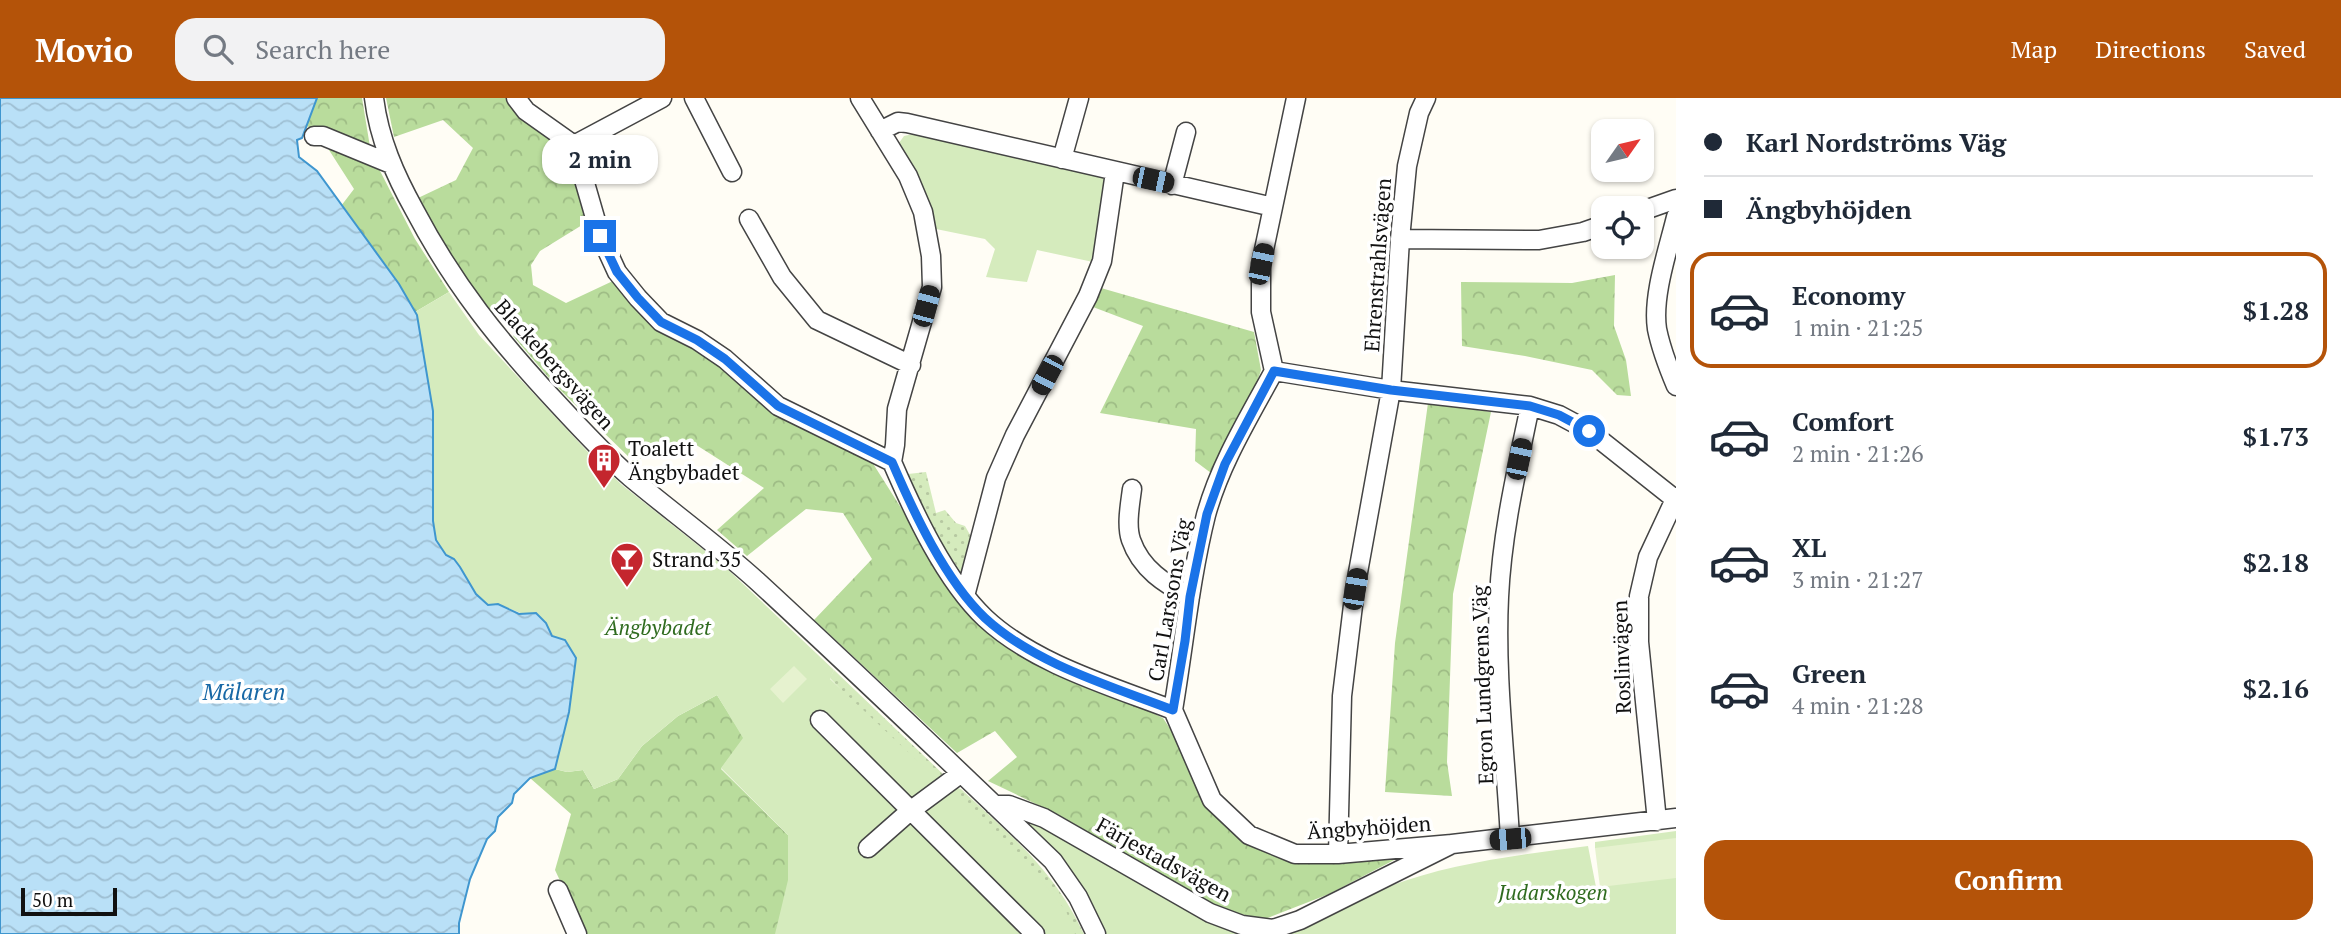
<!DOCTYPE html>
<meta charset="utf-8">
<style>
:root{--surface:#fff;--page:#f2f2f3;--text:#1f2937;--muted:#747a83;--line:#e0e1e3;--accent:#b45309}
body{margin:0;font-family:"PT Serif",serif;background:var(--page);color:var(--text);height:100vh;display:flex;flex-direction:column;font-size:26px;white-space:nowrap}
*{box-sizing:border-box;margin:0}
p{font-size:23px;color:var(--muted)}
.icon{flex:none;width:38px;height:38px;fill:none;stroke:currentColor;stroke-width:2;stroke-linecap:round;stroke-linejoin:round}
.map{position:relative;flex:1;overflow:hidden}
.details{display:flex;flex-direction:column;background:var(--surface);width:665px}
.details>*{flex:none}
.hud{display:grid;align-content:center;height:154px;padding:0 28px;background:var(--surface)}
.needle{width:46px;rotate:56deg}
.tools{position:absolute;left:1591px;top:21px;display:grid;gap:14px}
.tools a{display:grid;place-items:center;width:63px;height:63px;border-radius:14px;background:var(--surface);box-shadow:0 2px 5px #0004;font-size:35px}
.scale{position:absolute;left:21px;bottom:18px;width:96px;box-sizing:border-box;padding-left:7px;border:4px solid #111;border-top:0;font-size:19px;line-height:24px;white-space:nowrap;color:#111;-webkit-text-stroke:5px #fff;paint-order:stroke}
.end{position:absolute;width:32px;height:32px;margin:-16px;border:9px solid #1a73e8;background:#fff;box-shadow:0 0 0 4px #fff}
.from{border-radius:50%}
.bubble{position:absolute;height:49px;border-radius:21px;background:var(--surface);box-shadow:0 2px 5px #0004;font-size:23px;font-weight:700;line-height:49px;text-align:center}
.car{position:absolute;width:21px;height:42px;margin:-21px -10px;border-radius:9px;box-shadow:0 0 5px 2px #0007;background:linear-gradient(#222 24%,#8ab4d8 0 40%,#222 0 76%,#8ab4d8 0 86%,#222 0)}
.hud b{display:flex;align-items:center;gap:24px;height:66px;font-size:26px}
.hud b+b{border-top:2px solid var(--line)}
.hud i{width:18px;height:18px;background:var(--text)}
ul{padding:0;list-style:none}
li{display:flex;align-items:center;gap:21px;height:116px;margin:0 14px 10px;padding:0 14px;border:4px solid transparent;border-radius:21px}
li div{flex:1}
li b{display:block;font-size:26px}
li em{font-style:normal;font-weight:700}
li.selected{border-color:var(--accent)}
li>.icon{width:63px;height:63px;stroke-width:1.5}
.button{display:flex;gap:14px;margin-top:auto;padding:14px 28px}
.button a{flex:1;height:80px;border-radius:21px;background:var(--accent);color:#fff;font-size:28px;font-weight:700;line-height:80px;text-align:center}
header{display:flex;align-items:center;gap:42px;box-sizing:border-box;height:98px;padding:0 35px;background:var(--accent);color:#fff}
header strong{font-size:33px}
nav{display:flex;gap:38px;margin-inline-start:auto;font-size:24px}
.search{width:490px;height:63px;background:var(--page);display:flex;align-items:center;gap:18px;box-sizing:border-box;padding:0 24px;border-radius:21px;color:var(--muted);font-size:26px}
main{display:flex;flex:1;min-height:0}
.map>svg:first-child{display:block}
.grass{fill:url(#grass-dots)}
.forest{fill:url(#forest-crowns)}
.park{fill:#d5ebbd}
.pitch{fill:#e6f2cf}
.water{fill:url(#water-waves);stroke:#3f96cf;stroke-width:2}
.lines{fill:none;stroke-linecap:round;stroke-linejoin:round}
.minor-casing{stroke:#444;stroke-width:21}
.minor{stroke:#fff;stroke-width:18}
.route{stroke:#1a73e8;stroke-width:9}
.labels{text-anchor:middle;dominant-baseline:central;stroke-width:7;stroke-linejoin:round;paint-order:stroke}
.street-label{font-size:21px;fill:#111;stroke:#fff}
.poi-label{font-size:21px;fill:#111;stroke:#fff;text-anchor:start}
.park-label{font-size:21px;font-style:italic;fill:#2f6b1f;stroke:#fff}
.water-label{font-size:23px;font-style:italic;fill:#1768a6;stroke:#fff}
</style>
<header>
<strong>Movio</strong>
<div class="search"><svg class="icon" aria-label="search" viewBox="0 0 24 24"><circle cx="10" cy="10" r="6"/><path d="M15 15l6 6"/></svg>Search here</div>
<nav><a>Map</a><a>Directions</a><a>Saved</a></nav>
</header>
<main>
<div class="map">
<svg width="1676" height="836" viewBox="0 0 1676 836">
<defs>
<pattern id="grass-dots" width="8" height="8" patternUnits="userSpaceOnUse" patternTransform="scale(1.75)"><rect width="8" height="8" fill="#d5ebbd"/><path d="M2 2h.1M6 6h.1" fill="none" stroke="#b6c8a1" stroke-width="1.8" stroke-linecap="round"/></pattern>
<pattern id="forest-crowns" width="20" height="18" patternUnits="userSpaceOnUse" patternTransform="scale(1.75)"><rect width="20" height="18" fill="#b9dc9c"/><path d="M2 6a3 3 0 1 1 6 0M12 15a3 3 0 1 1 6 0" fill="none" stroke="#9ebc85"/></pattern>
<pattern id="water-waves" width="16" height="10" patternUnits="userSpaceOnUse" patternTransform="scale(1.75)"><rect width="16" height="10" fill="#b9e0f7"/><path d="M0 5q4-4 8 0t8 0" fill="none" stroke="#9ebfd3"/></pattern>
</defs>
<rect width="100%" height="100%" fill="#fffdf5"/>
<path class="grass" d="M926 374 936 415 945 412 956 425 965 428 973 442 965 472 961 474C939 444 918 412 908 376Z
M834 572 944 677 942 683 934 690 830 580Z
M954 689 961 691C1012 739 1053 770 1084 836H1071L933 703Z"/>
<path class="forest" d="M317 0H362L370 49 306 28Z
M386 0H506L515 13 562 45 576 64 587 124 540 153 531 167 533 187 566 205 615 182 657 233 705 257 797 327 872 364 960 503 1120 599 1163 620 1180 646 1204 706 1253 747 1296 762 1356 765 1396 754 1398 760 1329 796 1265 821 1221 812 1059 717 988 683 1017 659 995 633 957 655 814 522 872 461 843 415 806 411 747 458 717 432 764 390 690 343 653 350 635 365 555 287 513 238 522 230 502 207 492 214C464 178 438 141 418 100L456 82 473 50 443 22 394 39Z
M332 51 378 69 415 141 449 194 415 214 399 186 341 108 354 91 329 52Z
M1615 177 1614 228 1626 262 1631 298 1617 297 1592 272 1525 258 1462 248 1461 184 1572 185Z
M1101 190 1254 234 1261 272 1254 294 1211 375 1195 363 1196 331 1100 315 1143 228 1093 209Z
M1428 305 1491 314 1453 496 1447 664 1452 698 1385 694 1395 545Z
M717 597 744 640 721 671 788 737 790 836H585L555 772 571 716 530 680 555 671 567 674 583 672 594 691 618 681 642 648 678 618Z"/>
<path class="park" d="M913 36 1101 78 1105 83 1093 164 1037 152 1027 184 986 179 995 151 985 141 936 131 925 93 901 53 899 45 904 38Z
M449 194 479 237 587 353 622 387 724 468 834 572 830 581 1029 767 1066 813 1075 836H775L788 782V737L721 670 743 640 717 597 678 618 642 648 618 681 594 691 583 672 567 674 555 671 569 614 576 560 552 538 546 525 498 506 488 507 476 496 460 469 454 461 446 458 436 442 433 423V313L415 214Z
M1023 718 1247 836H1103L1017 719Z
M1676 733V769L1595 750V744Z
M1588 748 1596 789 1676 778V836H1288C1325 825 1354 801 1390 788 1450 765 1524 756 1588 748Z"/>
<path class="pitch" d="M794 568 807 581 783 605 770 591Z
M1676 740V780L1600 789 1595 750Z"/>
<path class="water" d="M0 0H317L302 40 297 42 299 59 317 73 399 186 417 217 433 313V423L436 442 446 457 454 461 460 469 476 496 488 507 498 506 519 516 536 515 546 525 552 538 565 542 576 560 569 614 555 671 530 680 514 696 512 705 498 719 495 733 487 741 470 781 459 825V836H0Z"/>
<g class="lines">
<defs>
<path id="minor" d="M374 0C379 41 395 77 415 113 454 187 499 243 556 304 580 330 604 356 630 379 672 414 716 446 757 483 857 575 955 669 1053 763L1078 799 1096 836
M516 0 526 13 574 47 600 137 617 174 638 200 661 224 697 242 725 261 778 308 892 364C914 415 945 482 985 520 1034 566 1111 588 1173 612L1212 702 1249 737 1295 756H1338L1452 746
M694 0 732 74
M860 0 908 78 923 114 931 158 932 189 897 311 895 347 892 364
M880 33 898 24 907 25 1273 109
M314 38H323L391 66
M574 47 662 0
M1062 61 1079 0
M1172 87 1186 34
M1642 113 1676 101
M1676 119C1668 152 1652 198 1657 231 1661 251 1668 269 1676 288
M749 121 782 179 817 222 911 267
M1400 141 1539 142 1583 134 1603 127
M1274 273 1391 292 1530 308 1559 317 1589 333 1676 402
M1132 391C1130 407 1126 427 1131 442 1141 471 1165 486 1190 499
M965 498 996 380 1015 337 1088 198 1102 163 1115 74
M1173 612C1184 547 1190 481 1206 417 1220 366 1249 319 1274 273L1261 214V166L1296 0
M820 622 1035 836
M994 707H1009L1044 720 1210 815 1242 827 1273 831 1300 822 1452 746 1676 720
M1657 723 1639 544V498L1648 459 1676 399
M1510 741C1506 661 1495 579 1499 499 1502 434 1517 371 1530 308
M868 750 910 713 960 676
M1338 756 1342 598 1355 491 1391 292 1400 141 1407 68 1419 15 1426 0
M558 792 577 836"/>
</defs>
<use href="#minor" class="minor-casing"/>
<use href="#minor" class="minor"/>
</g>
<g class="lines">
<path class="route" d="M600 138 617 174 638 200 661 224 697 242 725 261 778 308 892 364C914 415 945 482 985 520 1035 566 1111 588 1173 612L1185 543 1190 499 1207 416 1225 366 1274 273 1391 292 1530 308 1559 317 1589 333"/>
</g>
<defs>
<symbol id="building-pin" viewBox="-11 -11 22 30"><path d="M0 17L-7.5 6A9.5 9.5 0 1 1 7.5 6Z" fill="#c4262e" stroke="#fff"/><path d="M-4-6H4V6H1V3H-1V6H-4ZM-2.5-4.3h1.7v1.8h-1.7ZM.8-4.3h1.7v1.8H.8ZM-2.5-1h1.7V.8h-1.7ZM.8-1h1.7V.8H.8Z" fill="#fff"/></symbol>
<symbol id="bar-pin" viewBox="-11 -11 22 30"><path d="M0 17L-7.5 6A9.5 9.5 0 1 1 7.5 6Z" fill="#c4262e" stroke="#fff"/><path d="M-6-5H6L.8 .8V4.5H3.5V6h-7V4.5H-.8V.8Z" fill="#fff"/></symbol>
</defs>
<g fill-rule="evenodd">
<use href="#building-pin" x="585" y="343" width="38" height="52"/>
<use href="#bar-pin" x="608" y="442" width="38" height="52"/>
</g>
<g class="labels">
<g class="street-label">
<text transform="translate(1377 167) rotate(-86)">Ehrenstrahlsvägen</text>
<text transform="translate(555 266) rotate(48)">Blackebergsvägen</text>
<text transform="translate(1169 502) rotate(-80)">Carl Larssons Väg</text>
<text transform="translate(1621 559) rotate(-92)">Roslinvägen</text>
<text transform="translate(1482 587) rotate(-92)">Egron Lundgrens Väg</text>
<text transform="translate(1369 729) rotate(-4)">Ängbyhöjden</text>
<text transform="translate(1164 761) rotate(29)">Färjestadsvägen</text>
</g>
<g class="poi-label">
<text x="628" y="350">Toalett<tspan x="628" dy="24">Ängbybadet</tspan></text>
<text x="652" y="461">Strand 35</text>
</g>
<g class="park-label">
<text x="658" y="529">Ängbybadet</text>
<text x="1553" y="794">Judarskogen</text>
</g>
<g class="water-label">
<text x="244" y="593">Mälaren</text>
</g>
</g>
</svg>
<div class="tools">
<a><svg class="needle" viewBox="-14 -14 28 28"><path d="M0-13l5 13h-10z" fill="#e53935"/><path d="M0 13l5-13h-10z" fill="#747a83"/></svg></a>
<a><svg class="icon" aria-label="locate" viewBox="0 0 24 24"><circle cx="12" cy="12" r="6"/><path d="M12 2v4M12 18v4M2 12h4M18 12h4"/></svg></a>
</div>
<div class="scale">50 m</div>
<i class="end from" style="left:1589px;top:333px"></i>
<i class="end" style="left:600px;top:138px"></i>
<div class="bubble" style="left:542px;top:37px;width:116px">2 min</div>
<i class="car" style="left:1153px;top:82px;rotate:102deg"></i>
<i class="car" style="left:1261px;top:166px;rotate:12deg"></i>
<i class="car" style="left:926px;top:208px;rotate:15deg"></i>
<i class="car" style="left:1047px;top:277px;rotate:208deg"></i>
<i class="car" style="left:1519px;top:361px;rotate:12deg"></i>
<i class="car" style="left:1355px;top:491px;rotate:10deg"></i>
<i class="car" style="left:1510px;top:741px;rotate:265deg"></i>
</div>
<section class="details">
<div class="hud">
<b><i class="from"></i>Karl Nordströms Väg</b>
<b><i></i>Ängbyhöjden</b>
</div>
<ul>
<li class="selected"><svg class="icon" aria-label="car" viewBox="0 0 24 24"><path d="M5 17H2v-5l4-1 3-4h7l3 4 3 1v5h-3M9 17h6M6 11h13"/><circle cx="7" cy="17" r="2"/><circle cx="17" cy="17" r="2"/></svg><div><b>Economy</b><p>1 min · 21:25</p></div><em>$1.28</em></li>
<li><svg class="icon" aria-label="car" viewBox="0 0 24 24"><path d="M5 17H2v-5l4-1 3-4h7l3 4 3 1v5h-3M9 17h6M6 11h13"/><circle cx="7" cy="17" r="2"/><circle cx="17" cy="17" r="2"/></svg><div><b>Comfort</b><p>2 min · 21:26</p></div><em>$1.73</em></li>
<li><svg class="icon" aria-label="car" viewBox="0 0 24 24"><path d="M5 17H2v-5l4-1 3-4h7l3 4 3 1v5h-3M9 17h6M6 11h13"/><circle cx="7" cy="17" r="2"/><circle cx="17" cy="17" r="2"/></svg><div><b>XL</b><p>3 min · 21:27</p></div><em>$2.18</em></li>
<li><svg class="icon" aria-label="car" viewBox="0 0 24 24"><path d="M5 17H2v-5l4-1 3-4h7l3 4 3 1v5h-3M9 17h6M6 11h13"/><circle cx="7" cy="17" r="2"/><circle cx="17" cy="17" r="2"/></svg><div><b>Green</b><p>4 min · 21:28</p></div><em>$2.16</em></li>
</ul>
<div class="button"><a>Confirm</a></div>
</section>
</main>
